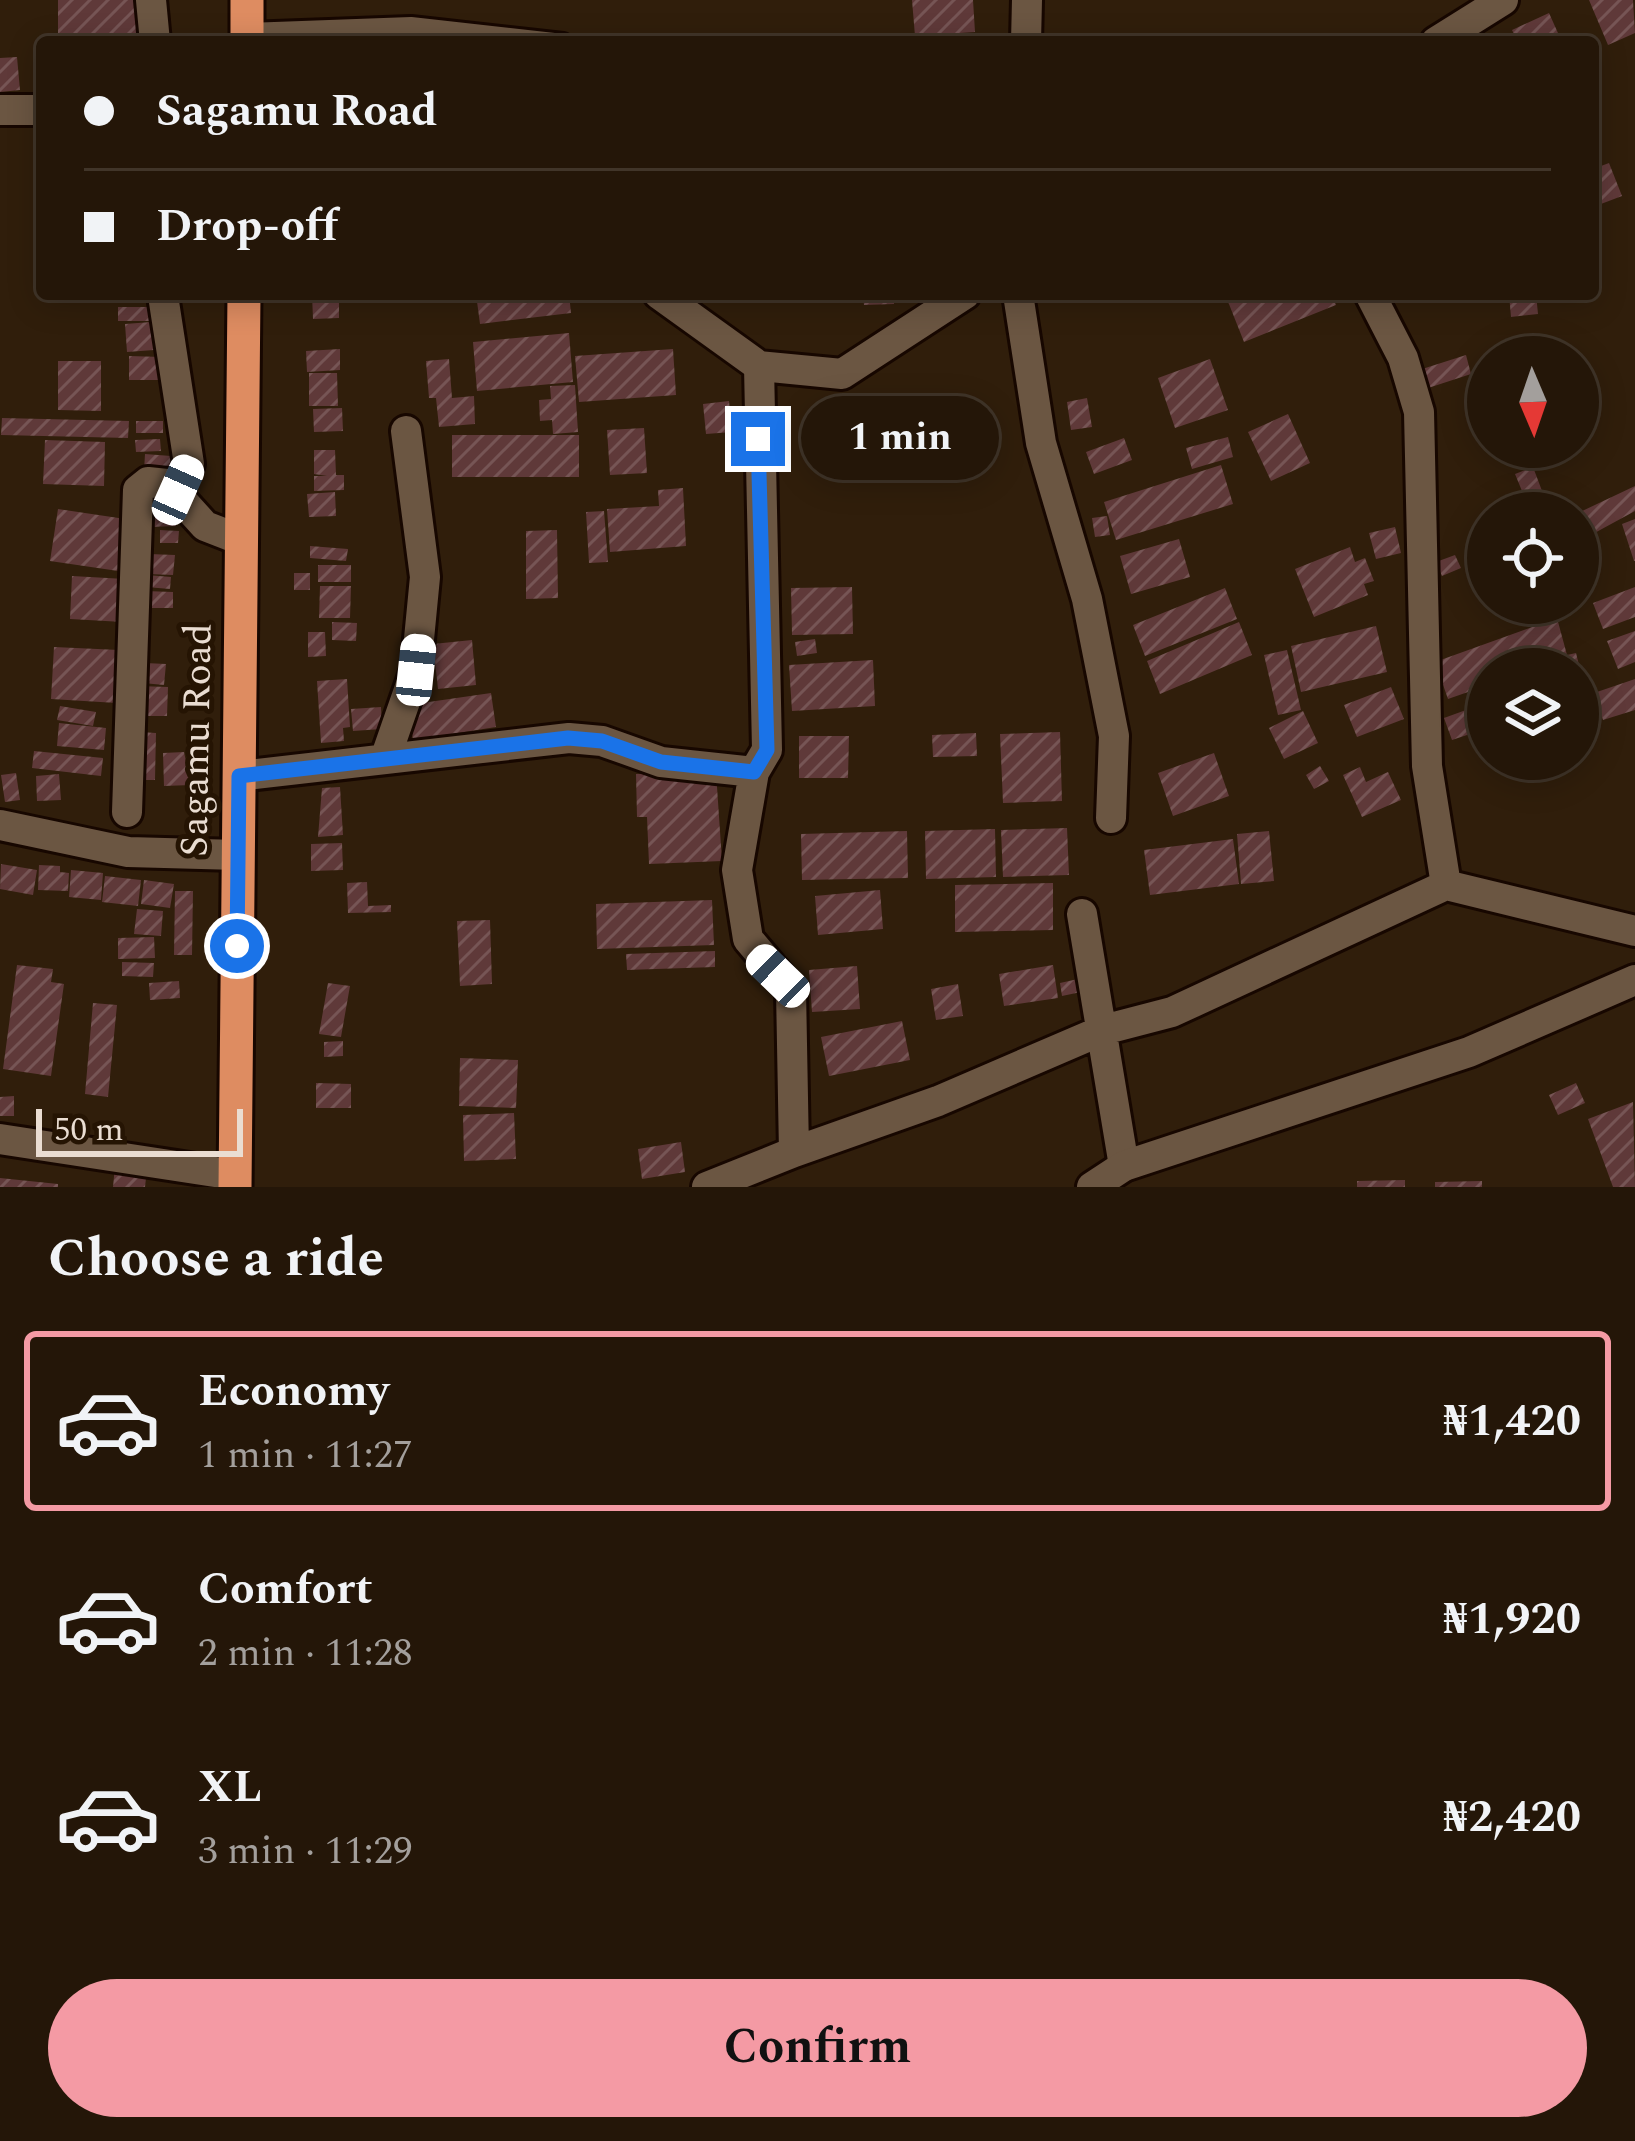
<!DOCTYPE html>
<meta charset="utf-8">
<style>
:root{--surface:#241608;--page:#2c1f12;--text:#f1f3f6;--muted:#a39f9c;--line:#413529;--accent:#f49aa4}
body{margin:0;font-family:Spectral,serif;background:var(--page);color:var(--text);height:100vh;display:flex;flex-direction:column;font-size:45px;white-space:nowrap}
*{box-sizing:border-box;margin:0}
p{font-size:39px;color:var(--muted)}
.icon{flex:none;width:66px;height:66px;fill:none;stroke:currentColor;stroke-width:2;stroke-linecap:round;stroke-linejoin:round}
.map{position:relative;height:1187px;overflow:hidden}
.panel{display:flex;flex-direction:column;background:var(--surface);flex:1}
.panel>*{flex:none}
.guide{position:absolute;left:36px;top:36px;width:1563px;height:264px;border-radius:12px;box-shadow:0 6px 30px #0003,0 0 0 3px var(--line);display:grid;align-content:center;height:264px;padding:0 48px;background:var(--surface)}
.needle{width:78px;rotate:178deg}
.controls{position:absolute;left:1467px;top:336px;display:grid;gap:24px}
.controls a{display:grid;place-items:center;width:132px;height:132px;border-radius:50%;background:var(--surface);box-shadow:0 6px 30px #0003,0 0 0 3px var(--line);font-size:60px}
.scale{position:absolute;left:36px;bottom:30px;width:207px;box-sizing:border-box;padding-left:12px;border:6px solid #eaddd2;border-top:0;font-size:33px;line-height:42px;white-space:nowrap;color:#eaddd2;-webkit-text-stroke:9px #251403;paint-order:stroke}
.end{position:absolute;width:54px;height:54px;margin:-27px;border:15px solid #1a73e8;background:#fff;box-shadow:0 0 0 6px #fff}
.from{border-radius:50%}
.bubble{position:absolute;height:84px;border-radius:42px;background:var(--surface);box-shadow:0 6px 30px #0003,0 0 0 3px var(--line);font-size:39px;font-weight:700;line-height:84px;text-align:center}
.car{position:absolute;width:36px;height:72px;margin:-36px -18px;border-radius:15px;box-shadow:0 0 9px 3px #0007;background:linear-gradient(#fff 24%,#345 0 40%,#fff 0 76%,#345 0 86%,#fff 0)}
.guide b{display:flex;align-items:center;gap:42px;height:114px;font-size:45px}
.guide b+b{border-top:3px solid var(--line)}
.guide i{width:30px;height:30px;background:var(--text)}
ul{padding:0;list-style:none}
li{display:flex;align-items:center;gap:36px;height:180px;margin:0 24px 18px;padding:0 24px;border:6px solid transparent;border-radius:12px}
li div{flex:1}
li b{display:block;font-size:45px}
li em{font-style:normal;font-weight:700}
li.on{border-color:var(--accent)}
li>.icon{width:108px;height:108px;stroke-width:1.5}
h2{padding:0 48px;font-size:54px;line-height:144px}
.action{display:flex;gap:24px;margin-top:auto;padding:24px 48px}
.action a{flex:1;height:138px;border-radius:72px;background:var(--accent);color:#111;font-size:48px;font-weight:700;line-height:138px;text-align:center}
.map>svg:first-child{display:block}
.building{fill:url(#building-hatch)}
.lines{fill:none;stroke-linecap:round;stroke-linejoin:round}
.service-casing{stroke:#170700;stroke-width:22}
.minor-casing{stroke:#170700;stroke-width:36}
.tertiary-casing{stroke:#170700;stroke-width:36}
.trunk-casing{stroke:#170700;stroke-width:39}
.service{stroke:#6b5642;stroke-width:16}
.minor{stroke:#6b5642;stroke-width:30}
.tertiary{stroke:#6b5642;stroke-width:30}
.trunk{stroke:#de8c61;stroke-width:33}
.route{stroke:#1a73e8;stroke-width:15}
.labels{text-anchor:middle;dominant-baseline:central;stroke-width:10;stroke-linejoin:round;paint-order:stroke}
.street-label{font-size:39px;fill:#eaddd2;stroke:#251403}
</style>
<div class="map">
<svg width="1635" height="1187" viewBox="0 0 1635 1187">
<defs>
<pattern id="building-hatch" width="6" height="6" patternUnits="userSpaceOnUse" patternTransform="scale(3)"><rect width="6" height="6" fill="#5f3939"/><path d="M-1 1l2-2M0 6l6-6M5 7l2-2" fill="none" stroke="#765555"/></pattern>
</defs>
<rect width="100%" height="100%" fill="#301e0b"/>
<path class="building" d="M58 0H141V42H58Z
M912 0H973L975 32 915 36Z
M1589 0H1633L1635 33 1608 45Z
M1549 13 1562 42H1518L1512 30Z
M17 57 20 90 0 92V58Z
M1609 163 1622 196 1593 207V169Z
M312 294H339V318L313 319Z
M476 294H569L571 313 480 324Z
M863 294H894V304L864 305Z
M1225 294H1331L1336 305 1244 342Z
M1509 294H1536L1538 314 1511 317Z
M118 307H157V321H118Z
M151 322 154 350 127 352 125 324Z
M569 333 573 382 477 391 473 342Z
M340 349V370L307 372 306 351Z
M673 349 676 395 579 402 575 356Z
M1466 355 1471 374 1422 390 1416 371Z
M129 356 162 357V380H129Z
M449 359 452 398 474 396 475 424 439 427 436 398H429L426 361Z
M1210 359 1228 410 1175 428 1158 378Z
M58 361H101V411L58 410Z
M309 373H337L338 406H309Z
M575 385 578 432 553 434 552 420 540 421 539 400 551 399 550 386Z
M1087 398 1092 427 1071 430 1067 402Z
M729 401 732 432 706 434 703 404Z
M342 408 343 431 314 432 313 409Z
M1288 414 1310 463 1271 481 1248 432Z
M2 418 129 421 128 438 1 435Z
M136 421H163V433H136Z
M644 428 647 473 610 475 607 430Z
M452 435H579V477H452Z
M1228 437 1233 457 1192 469 1186 448Z
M1124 438 1132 460 1094 474 1086 452Z
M160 439 161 451 136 452 135 440Z
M45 440 105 442 104 486 43 484Z
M314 450H335L336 475H344V490L314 491V476H327L314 474Z
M145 454 171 456V473L144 471Z
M1221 465 1233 504 1116 540 1104 502Z
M1533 467 1550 512 1548 513H1531L1515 474Z
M1635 486V511L1578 542V513Z
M683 488 686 546 610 552 607 509 659 506 658 490Z
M335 492 336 516 309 517 307 494Z
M175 506 176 526 150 527 149 507Z
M58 509 132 520 125 572 50 561Z
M604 511 608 562 589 563 586 512Z
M1107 516 1110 535 1095 537 1092 518Z
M1635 519V561H1634L1622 524Z
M1395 527 1401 553 1376 559 1369 533Z
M160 530 179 531 178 543H160Z
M557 530 558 598 526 599V531Z
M1179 539 1190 577 1131 594 1120 556Z
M310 546 348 549 346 561 310 558Z
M1350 547 1355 562 1365 558 1374 581 1364 584 1368 595 1314 617 1295 569Z
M149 554 175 555 173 575 148 574Z
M1455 555 1461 568 1442 576 1436 562Z
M318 565H351V582H318Z
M294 573H310V590H294Z
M147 575 171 577 170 589 146 587Z
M72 576 125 579 123 622 70 619Z
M320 586H351L350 618H319Z
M852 587 853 634 792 635 791 588Z
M1635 587V617L1603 629 1593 603Z
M1225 588 1237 619 1145 656 1133 625Z
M145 591 173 592V608H145Z
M1557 618 1567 655 1576 653 1580 669H1520L1516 652 1510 654 1515 669H1488V685L1448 699 1435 662Z
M332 622 357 623 356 641 332 640Z
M1239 622 1252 655 1160 694 1147 661Z
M1376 626 1387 672 1301 692 1291 646Z
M1635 631V662L1618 669 1607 641Z
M308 632H325L326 656 308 657Z
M815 639 817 653 797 656 795 642Z
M472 640 476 685 438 689 433 644Z
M54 647 119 650 117 703 51 699Z
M1287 650 1301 710 1278 715 1264 655Z
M873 660 875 706 792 711 789 665Z
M145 663 166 664 164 685 143 683Z
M347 679 350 727 343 728 344 741 321 743 317 681Z
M1635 679V710L1603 720 1594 693Z
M138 686 168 687 167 716H138Z
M1391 687 1404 719 1357 737 1344 705Z
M491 693 496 727 413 740 408 705Z
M1488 702V728L1452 740 1444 718Z
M60 706 96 712 93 726 57 720Z
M381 707 382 729 353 731 351 709Z
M1303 711 1318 743 1284 759 1269 728Z
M59 723 106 728 104 750 57 746Z
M140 732 156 733 155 780H138Z
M1060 732 1062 801 1003 803 1000 734Z
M976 733 977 756 933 757 932 735Z
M799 736H849L848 778H799Z
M34 751 103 758 101 776 32 768Z
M184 752 191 785 164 786 163 753Z
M1214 753 1229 796 1173 816 1158 773Z
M1320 766 1329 781 1314 789 1306 775Z
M1360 767 1366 782 1388 772 1401 800 1362 817 1343 775Z
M716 772 722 861 649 864 647 817H637L636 774Z
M16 773 20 800 5 802 1 775Z
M59 774 61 800 37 801 36 776Z
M340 787 343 835 318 837 322 788Z
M1067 828 1069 875 1003 877 1001 830Z
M995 829 996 877 926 879 925 831Z
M907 831 908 878 802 880 801 834Z
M1269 831 1274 881 1241 884 1237 834Z
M1233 839 1239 884 1150 895 1144 850Z
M342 843 343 870 311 871V844Z
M1 864 37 870 33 895 0 889Z
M39 865 60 866V872L69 873 68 891 38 890Z
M71 870 103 873 101 900 69 897Z
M105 876 141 880 138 906 102 902Z
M144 880 174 884 170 908 141 904Z
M367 882 368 906 391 905V912L348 913 347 883Z
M1053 883V930L955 932V885Z
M880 890 883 929 818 935 815 896Z
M175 891H193L192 955H174Z
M712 900 714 945 597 949 596 904Z
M137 909 163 911 161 936 134 934Z
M490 920 492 984 460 986 457 921Z
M154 937 155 958 118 959V938Z
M715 951V967L627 970 626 954Z
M122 962 154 963 153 977 122 976Z
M17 965 53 969 51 982 64 984 51 1076 3 1069Z
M1053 965 1058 998 1004 1006 999 974Z
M857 966 860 1009 812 1012 809 970Z
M1078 979 1081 992 1062 996 1060 983Z
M179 981 180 998 150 1000 149 983Z
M328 983 350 986 341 1037 319 1034Z
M958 984 963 1016 936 1020 931 989Z
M93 1003 117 1005 108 1097 85 1094Z
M902 1021 910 1060 829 1076 821 1037Z
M343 1041V1056L324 1057V1042Z
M460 1058 518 1060 516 1108 459 1106Z
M316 1083 351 1084V1108H316Z
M1576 1083 1585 1103 1558 1115 1549 1095Z
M14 1096V1116H0V1097Z
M1633 1102 1635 1187H1613L1588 1119Z
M514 1113 516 1159 464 1161 463 1115Z
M681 1142 685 1172 642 1179 638 1149Z
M115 1166 147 1169 145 1187H113Z
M0 1178 58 1184V1187H0Z
M1405 1180V1187H1357V1181Z
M1482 1181V1187H1435V1182Z"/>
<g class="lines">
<defs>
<path id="service" d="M247 31 411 25 563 42"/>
<path id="minor" d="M151 0 155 42
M1026 42 1027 0
M1436 42 1503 0
M0 110H42
M659 294 759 366 767 750 754 772 737 870 748 939 791 990 794 1152 707 1187
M1018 294 1041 443 1087 599 1114 736 1111 818
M1370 294 1403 358 1419 412 1427 766 1446 885 1635 931
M164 302 189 464 178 491
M759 366 842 374 965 294
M385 759 416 670 425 577 406 431
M239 776 569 738 602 741 661 762 754 772
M127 812 138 490 148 482 167 484 205 526 241 540
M0 825 128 852 238 855
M1082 914 1124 1166
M0 1139 235 1175
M794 1152 938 1101 1103 1030 1172 1012 1446 885"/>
<path id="tertiary" d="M1092 1187 1124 1166 1469 1052 1635 980"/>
<path id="trunk" d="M247 42V0
M235 1187 244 294"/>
</defs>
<use href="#service" class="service-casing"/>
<use href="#minor" class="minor-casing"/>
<use href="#tertiary" class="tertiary-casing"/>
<use href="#trunk" class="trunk-casing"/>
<use href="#service" class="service"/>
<use href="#minor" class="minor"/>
<use href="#tertiary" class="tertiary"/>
<use href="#trunk" class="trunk"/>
</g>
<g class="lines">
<path class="route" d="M237 946 239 776 568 738 602 741 661 762 754 772 767 750 758 439"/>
</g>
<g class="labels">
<g class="street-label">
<text transform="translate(197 740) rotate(-89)">Sagamu Road</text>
</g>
</g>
</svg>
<div class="controls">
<a><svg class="needle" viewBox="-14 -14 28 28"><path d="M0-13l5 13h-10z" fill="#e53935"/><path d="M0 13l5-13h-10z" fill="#a39f9c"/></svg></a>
<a><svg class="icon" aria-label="locate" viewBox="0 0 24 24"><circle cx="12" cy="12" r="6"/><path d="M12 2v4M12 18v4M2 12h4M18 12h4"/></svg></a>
<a><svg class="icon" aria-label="layers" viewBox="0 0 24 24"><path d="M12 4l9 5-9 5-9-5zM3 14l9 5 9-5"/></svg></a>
</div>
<div class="scale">50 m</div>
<i class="end from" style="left:237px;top:946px"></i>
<i class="end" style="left:758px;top:439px"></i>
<div class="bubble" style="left:801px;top:396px;width:198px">1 min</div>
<i class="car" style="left:178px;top:490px;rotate:24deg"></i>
<i class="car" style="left:416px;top:670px;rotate:6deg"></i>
<i class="car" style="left:778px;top:976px;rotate:314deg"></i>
<div class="guide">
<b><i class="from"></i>Sagamu Road</b>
<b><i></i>Drop-off</b>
</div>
</div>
<section class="panel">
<h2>Choose a ride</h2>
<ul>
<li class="on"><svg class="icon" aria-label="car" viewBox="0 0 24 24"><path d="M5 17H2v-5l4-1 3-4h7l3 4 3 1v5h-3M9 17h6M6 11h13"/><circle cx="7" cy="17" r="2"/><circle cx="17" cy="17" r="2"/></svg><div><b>Economy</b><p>1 min · 11:27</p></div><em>₦1,420</em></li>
<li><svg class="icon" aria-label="car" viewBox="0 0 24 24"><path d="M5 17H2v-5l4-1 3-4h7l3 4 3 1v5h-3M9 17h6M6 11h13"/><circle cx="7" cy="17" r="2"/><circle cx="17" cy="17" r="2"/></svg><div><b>Comfort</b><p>2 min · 11:28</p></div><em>₦1,920</em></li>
<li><svg class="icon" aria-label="car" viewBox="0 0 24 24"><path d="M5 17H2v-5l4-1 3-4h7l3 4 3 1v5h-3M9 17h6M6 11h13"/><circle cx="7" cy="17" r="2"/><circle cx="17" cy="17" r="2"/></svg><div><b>XL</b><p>3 min · 11:29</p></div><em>₦2,420</em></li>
</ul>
<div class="action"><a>Confirm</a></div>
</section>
